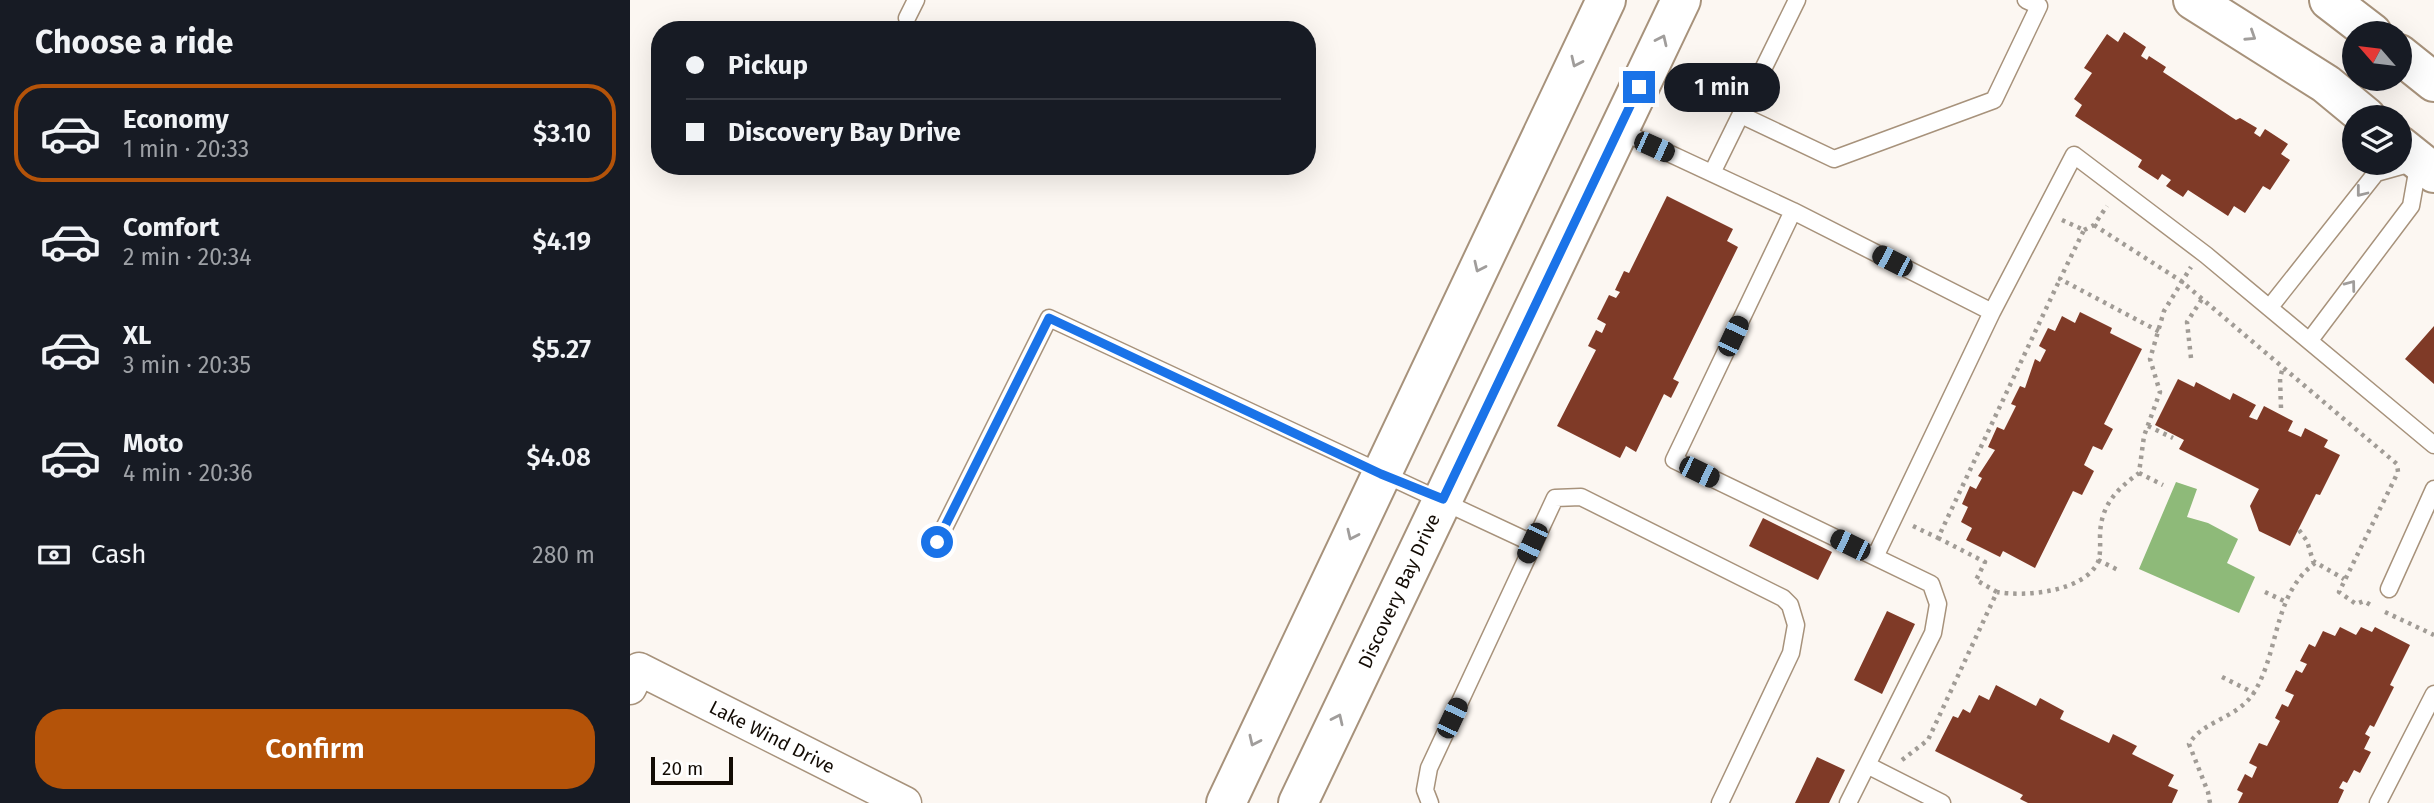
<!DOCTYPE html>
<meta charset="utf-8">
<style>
:root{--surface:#171b24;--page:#242831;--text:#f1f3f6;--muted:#9ea1a6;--line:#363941;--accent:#b45309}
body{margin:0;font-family:"Fira Sans",sans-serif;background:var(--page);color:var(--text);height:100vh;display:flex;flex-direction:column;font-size:26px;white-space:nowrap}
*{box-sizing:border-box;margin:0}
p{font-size:23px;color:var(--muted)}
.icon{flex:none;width:38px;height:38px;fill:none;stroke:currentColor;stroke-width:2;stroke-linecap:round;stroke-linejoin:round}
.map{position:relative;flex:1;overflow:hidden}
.details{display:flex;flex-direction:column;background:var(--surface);width:630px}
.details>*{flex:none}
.hud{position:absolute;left:21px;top:21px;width:665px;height:154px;border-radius:28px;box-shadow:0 7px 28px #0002;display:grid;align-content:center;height:154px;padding:0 35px;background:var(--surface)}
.needle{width:46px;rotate:298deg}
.fabs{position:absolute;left:1712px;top:21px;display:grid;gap:14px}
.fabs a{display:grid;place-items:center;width:70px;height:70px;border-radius:50%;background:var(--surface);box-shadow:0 7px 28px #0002;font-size:35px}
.scale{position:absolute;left:21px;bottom:18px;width:82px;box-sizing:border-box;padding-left:7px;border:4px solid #120b04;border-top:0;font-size:19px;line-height:24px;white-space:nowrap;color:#120b04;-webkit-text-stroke:5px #fff;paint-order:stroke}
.end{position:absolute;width:32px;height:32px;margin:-16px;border:9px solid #1a73e8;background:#fff;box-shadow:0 0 0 4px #fff}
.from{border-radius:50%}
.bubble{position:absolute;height:49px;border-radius:24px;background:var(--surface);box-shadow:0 7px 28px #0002;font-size:23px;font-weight:600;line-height:49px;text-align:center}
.car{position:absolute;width:21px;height:42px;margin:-21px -10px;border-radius:9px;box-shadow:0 0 5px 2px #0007;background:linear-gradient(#222 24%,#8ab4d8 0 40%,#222 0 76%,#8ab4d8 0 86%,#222 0)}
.hud b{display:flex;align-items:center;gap:24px;height:66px;font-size:26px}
.hud b+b{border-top:2px solid var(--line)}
.hud i{width:18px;height:18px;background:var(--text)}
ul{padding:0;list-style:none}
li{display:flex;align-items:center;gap:21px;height:98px;margin:0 14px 10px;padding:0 21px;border:4px solid transparent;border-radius:28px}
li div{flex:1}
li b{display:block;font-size:26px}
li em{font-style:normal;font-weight:600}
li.current{border-color:var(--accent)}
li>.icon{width:63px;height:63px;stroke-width:1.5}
h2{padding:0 35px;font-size:32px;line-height:84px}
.pay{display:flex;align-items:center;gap:18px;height:77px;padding:0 35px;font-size:26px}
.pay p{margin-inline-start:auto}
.cta{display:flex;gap:14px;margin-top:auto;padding:14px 35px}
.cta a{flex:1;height:80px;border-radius:28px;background:var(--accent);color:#fff;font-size:28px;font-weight:600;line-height:80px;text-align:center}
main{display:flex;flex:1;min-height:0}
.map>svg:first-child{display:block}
.water{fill:#8eba79}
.building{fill:#7f3a27}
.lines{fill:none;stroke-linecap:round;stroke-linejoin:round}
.lane-casing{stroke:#a7927b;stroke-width:19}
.street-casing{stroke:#a7927b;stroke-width:35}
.secondary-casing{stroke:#a7927b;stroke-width:42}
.path{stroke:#a19c96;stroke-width:4.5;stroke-dasharray:3.5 5;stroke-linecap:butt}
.lane{stroke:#fff;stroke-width:16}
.street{stroke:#fff;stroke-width:32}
.secondary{stroke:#fff;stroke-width:38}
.oneway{stroke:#a09d9b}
.route{stroke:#1a73e8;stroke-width:9}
.labels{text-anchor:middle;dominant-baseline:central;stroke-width:7;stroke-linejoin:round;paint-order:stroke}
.street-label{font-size:19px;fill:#120b04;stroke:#fff}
</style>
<main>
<section class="details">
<h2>Choose a ride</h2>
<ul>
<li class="current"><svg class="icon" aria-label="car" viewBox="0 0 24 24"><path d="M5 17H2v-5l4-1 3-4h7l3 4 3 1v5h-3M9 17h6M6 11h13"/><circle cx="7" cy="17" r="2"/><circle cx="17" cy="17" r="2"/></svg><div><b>Economy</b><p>1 min · 20:33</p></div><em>$3.10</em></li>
<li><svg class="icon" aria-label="car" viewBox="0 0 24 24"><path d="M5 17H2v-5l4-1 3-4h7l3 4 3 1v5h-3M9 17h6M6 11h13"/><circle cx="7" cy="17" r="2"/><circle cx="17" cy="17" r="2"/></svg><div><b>Comfort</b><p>2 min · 20:34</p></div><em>$4.19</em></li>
<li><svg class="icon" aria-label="car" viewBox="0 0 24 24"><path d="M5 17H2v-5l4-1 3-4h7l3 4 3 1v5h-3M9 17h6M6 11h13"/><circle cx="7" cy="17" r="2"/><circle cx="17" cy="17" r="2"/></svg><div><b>XL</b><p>3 min · 20:35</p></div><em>$5.27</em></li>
<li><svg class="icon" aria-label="car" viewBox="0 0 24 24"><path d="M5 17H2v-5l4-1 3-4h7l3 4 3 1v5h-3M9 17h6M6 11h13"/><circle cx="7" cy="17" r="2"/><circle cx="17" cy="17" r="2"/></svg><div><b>Moto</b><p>4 min · 20:36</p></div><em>$4.08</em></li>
</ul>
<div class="pay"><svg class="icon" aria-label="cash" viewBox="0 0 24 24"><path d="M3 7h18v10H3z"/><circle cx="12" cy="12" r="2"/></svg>Cash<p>280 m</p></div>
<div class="cta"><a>Confirm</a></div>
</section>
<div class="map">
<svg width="1804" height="803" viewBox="0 0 1804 803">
<rect width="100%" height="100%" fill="#fcf7f2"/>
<path class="water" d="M1546 482 1567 489 1557 517 1578 523 1608 539 1597 563 1625 577 1609 613 1509 569Z"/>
<path class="building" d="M1494 32 1516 47 1511 56 1517 60 1519 56 1536 67 1533 72 1606 120 1610 118 1627 128 1624 133 1630 137 1635 129 1658 144 1651 154 1660 160 1640 190 1633 186 1615 213 1604 206 1598 216 1558 190 1553 197 1536 186 1541 180 1532 174 1528 180 1508 167 1512 160 1445 116 1452 105 1444 99 1462 73 1454 68 1477 34 1488 42Z
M1037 196 1103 229 1097 241 1108 247 1043 379 1049 382 1041 398 1034 394 1006 452 996 446 990 458 927 426 966 350 958 346 966 330 972 333 976 324 967 319 979 295 986 298 990 292 985 290 994 271 999 273Z
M1450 312 1482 328 1480 333 1512 349 1474 424 1483 429 1472 450 1463 446 1454 465 1464 471 1452 495 1443 491 1405 568 1373 551 1370 557 1336 540 1342 528 1331 522 1338 507 1332 504 1340 486 1346 489 1352 478 1348 476 1365 450 1358 447 1367 427 1374 430 1386 406 1381 404 1390 386 1395 388 1405 359 1410 362 1416 350 1409 346 1418 328 1425 331 1432 316 1445 323Z
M1804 326V384L1775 359Z
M1548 379 1564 387 1566 382 1600 400 1603 393 1626 405 1619 417 1627 420 1634 406 1663 421 1658 431 1671 437 1675 428 1698 440 1694 447 1710 455 1690 495 1686 494 1660 546 1629 531 1620 506 1629 489 1549 449 1554 440 1525 425Z
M1133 518 1202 552 1188 580 1119 546Z
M1257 611 1285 624 1252 694 1224 680Z
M1710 627 1726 635 1731 627 1742 632 1745 627 1780 645 1760 685 1764 687 1744 727 1740 725 1735 734 1740 737 1734 749 1741 752 1730 773 1724 770 1717 783 1713 781 1709 788 1714 790 1708 803H1608L1613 793 1607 790 1615 774 1622 778 1627 767 1619 763 1629 743 1637 746 1650 721 1645 718 1652 704 1658 707 1664 695 1655 691 1666 670 1672 673 1677 664 1670 661 1679 644 1685 647 1693 631 1705 636Z
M1366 685 1406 706 1410 698 1434 711 1430 719 1479 743 1483 734 1507 746 1502 754 1544 775 1538 786 1548 790 1542 803H1398L1390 799 1393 795 1305 751 1323 716 1328 718 1333 709 1340 713 1349 695 1359 700Z
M1187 757 1215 770 1199 803H1165Z"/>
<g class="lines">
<defs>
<path id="lane" d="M277 18 286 0
M1111 115 1204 159 1364 100 1409 6 1396 0
M989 130 1163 211 1044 460 1301 584 1308 604 1303 633 1218 803
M1082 173 1167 0
M1163 211 1362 312 1444 155 1576 255 1804 445
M1640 307 1746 173 1789 161 1781 206 1680 340
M307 542 419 318 902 543
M1245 557 1362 312
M1759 589 1804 489
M1237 765 1312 803
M800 803 795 790 799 768 925 498 951 497 1153 598 1160 605 1166 625 1161 653 1090 803
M1748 803 1804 694"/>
<path id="street" d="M0 688 9 669 275 803"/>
<path id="secondary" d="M1563 0 1696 84 1736 117
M1699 0 1742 33
M1769 54 1804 82
M1769 145 1804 173
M596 803 976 0
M668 803 1051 0"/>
</defs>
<use href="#lane" class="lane-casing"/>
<use href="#street" class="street-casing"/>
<use href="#secondary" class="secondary-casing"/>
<path class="path" d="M1432 220 1454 230 1430 279 1530 332
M1464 225 1551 281 1767 464 1768 472 1709 592 1726 604 1734 601 1744 607
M1454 230 1464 225 1477 206
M1561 358 1557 322 1572 299
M1651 408 1650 378 1653 367
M1518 426 1543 438
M1509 473 1533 485
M1283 526 1308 538 1430 279
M1669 530 1677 541 1683 561 1714 579
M1308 538 1355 562 1346 580 1367 592
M1468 560 1490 571
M1635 592 1654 601
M1755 612 1804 635
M1592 677 1624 693
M1272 760 1298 740 1367 592C1395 597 1454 592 1468 562 1471 553 1470 544 1470 535 1471 505 1486 490 1509 473L1514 436 1530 392 1520 359 1534 311 1561 267
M1580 803 1578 792 1559 744C1573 720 1608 719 1625 691 1650 648 1643 595 1685 563"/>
<use href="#lane" class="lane"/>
<use href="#street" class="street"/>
<use href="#secondary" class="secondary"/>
</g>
<defs><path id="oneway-chevron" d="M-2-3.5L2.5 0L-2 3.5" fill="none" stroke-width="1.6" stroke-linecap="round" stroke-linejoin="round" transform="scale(1.75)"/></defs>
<g class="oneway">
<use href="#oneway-chevron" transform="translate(1621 36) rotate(33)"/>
<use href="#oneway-chevron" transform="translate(1032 40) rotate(-65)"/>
<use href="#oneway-chevron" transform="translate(946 62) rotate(115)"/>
<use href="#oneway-chevron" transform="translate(1731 192) rotate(128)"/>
<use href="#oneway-chevron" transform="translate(849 267) rotate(115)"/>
<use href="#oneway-chevron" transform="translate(1721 285) rotate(-53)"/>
<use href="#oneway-chevron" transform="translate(722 535) rotate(115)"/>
<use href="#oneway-chevron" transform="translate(708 719) rotate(-65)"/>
<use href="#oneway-chevron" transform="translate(624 741) rotate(115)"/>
</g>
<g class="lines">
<path class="route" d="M307 542 419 318 751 474 813 499 1009 87"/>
</g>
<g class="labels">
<g class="street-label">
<text transform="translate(769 591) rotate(-65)">Discovery Bay Drive</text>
<text transform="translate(142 737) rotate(27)">Lake Wind Drive</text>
</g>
</g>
</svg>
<div class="fabs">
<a><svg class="needle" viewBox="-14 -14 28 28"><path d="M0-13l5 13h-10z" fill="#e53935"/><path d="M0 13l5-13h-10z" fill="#9ea1a6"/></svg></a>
<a><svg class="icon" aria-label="layers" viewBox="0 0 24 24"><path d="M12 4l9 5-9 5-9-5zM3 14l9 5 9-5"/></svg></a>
</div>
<div class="scale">20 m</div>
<i class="end from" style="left:307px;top:542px"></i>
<i class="end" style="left:1009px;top:87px"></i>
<div class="bubble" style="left:1034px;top:63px;width:116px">1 min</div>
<i class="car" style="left:1024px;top:147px;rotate:114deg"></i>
<i class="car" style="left:1262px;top:261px;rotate:297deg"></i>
<i class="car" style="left:1103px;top:336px;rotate:25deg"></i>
<i class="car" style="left:1069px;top:472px;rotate:116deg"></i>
<i class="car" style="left:902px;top:543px;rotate:205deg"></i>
<i class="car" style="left:1220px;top:545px;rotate:296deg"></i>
<i class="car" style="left:822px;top:718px;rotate:25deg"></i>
<div class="hud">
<b><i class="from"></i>Pickup</b>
<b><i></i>Discovery Bay Drive</b>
</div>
</div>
</main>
